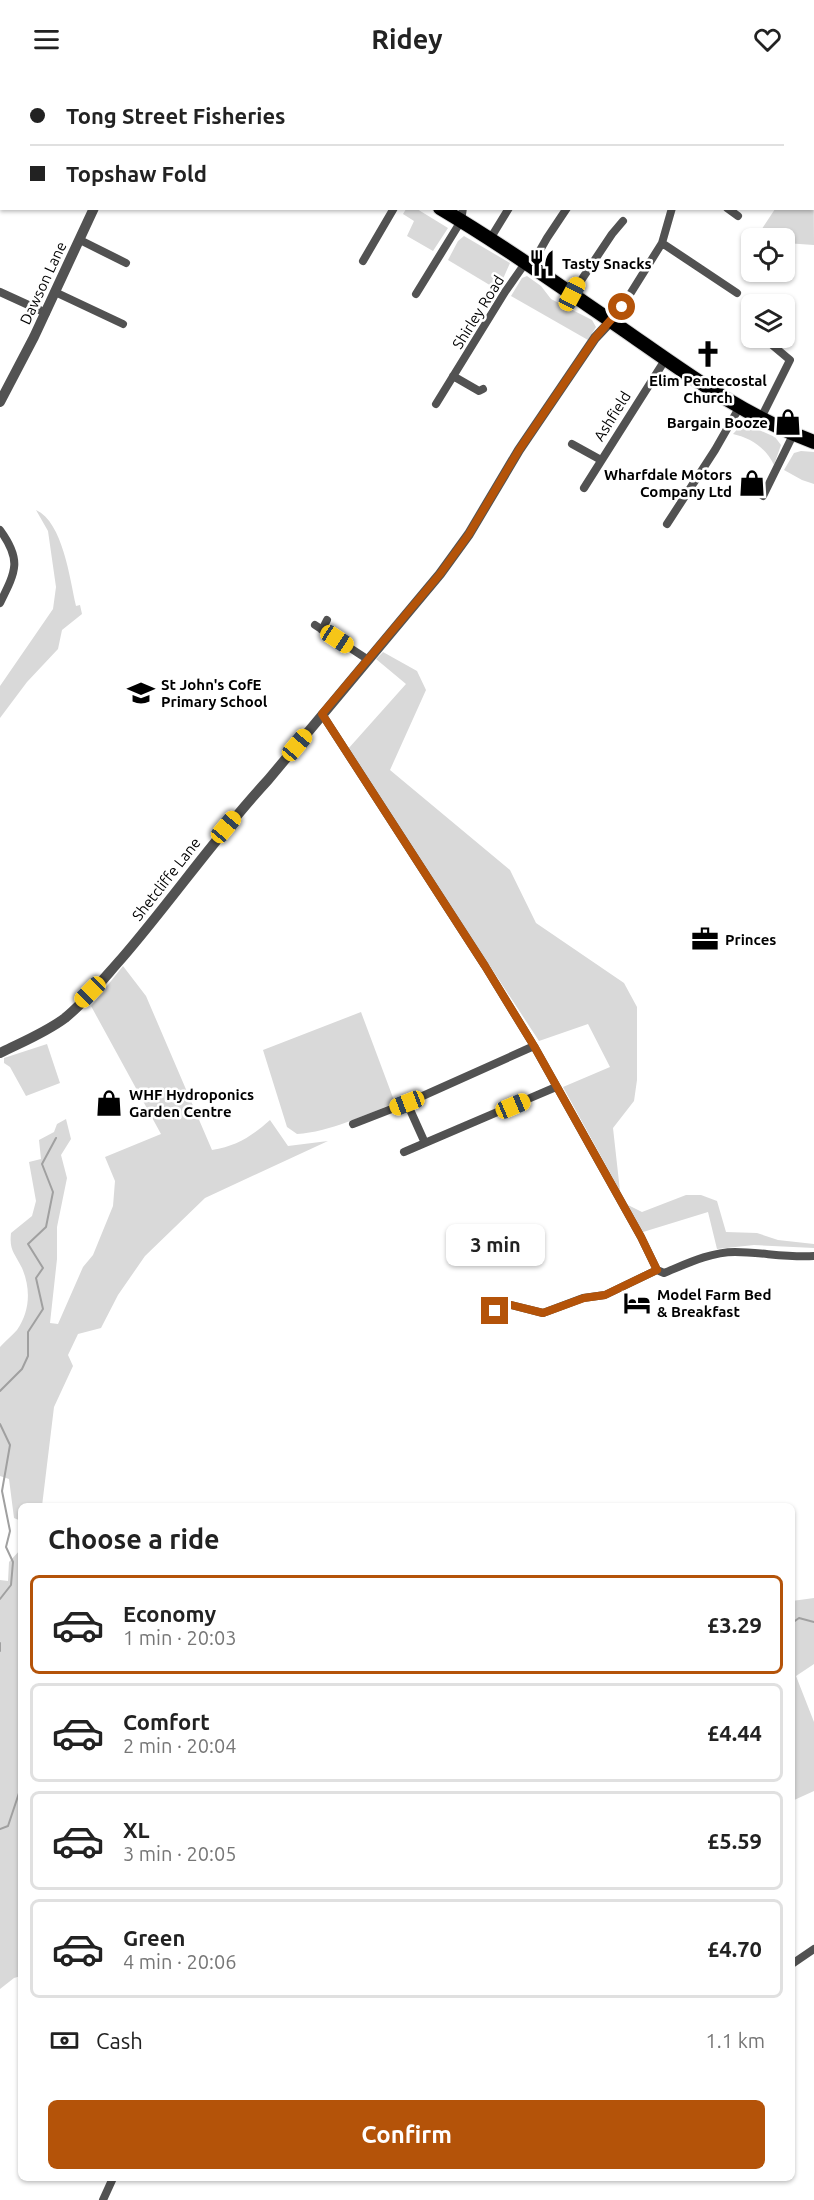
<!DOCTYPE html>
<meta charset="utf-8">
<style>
:root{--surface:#fff;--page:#f6f6f6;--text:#222;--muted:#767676;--line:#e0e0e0;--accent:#b45309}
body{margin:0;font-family:Ubuntu,sans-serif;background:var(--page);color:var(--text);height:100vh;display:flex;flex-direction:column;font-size:22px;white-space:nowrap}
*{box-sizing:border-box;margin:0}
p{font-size:20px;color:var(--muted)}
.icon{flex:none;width:33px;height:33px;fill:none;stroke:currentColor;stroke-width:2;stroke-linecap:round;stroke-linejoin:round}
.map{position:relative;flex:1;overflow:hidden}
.side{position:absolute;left:18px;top:1425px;width:777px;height:678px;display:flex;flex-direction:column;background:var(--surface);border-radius:9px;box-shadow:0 2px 4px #0004}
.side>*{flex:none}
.guide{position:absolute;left:0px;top:0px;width:814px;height:132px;box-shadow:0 2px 4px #0004;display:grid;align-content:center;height:132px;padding:0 30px;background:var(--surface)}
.buttons{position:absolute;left:741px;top:150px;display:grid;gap:12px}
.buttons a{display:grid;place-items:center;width:54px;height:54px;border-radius:9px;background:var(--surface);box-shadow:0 2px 4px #0004;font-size:30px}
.end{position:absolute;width:27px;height:27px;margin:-14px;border:8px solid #b45309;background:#fff;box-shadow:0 0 0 3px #fff}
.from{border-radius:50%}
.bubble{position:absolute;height:42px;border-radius:9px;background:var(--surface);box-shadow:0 2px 4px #0004;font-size:20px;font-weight:700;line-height:42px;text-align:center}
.car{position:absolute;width:18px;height:36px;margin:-18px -9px;border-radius:8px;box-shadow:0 0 4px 2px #0007;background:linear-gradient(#f5c518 24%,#345 0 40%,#f5c518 0 76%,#345 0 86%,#f5c518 0)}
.guide b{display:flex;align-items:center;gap:21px;height:57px;font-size:22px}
.guide b+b{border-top:2px solid var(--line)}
.guide i{width:15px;height:15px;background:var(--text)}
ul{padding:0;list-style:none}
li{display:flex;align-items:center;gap:18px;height:99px;margin:0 12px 9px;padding:0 18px;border:3px solid var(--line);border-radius:9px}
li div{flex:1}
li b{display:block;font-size:22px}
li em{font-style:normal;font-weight:700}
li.active{border-color:var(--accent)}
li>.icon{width:54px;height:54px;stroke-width:1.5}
h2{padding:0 30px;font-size:27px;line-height:72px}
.pay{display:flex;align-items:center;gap:15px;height:66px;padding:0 30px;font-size:22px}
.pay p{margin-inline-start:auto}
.primary-button{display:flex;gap:12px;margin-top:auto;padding:12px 30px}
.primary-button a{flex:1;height:69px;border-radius:9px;background:var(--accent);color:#fff;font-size:24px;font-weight:700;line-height:69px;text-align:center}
header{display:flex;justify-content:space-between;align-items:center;height:78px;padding:0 30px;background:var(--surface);font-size:27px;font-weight:700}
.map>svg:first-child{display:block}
.green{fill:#d9d9d9}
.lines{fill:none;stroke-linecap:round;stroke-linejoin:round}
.stream{stroke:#a0a0a0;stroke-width:2}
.trunk-casing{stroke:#dbdbdb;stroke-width:16}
.minor{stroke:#525252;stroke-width:8}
.tertiary{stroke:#525252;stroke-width:10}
.trunk{stroke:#000;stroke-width:14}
.route{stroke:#b45309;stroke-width:8}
.labels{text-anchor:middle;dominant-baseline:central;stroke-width:5;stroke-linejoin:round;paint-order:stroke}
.poi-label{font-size:15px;font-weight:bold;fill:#000;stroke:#fff;text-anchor:start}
.street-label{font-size:15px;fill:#000;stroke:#fff}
</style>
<header><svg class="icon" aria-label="menu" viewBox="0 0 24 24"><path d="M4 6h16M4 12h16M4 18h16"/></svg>Ridey<svg class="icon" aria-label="heart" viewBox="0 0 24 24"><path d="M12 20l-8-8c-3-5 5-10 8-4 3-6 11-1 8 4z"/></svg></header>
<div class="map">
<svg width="814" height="2122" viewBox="0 0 814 2122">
<rect width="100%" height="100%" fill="#fff"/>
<path class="green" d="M813 25 814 167 785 165 784 160H756L775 131 813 130Z
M406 131H417L448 150 433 173 407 158 414 143 403 136Z
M464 158 510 185 498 212 448 182 458 163Z
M527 198 541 208 551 221 592 242 596 249 588 262 511 218 522 200Z
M743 345 775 359 781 367 774 387C766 370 751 360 733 356Z
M801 373 814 374V406L802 402 784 392 794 375Z
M36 432C63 444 70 502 76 528L80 527 82 536 62 552 58 571 27 604 0 640V608L53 531 56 509 48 453Z
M383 574 417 593 426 612 390 692 510 792 536 845 624 905 637 929V1002L634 1023 613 1050 620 1113 563 1009 610 989 588 946 539 963 348 671 406 606 376 581Z
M123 888 146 918 212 1072C237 1068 252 1058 270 1042L288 1068 328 1063 205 1120 145 1178 118 1217 101 1250 78 1256 68 1277 73 1288 54 1329 42 1428H21V1443L14 1440 9 1401 0 1398V1269C5 1263 12 1258 17 1252 30 1233 31 1211 22 1190 15 1175 9 1173 11 1155L32 1138 36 1123 29 1084 41 1081 39 1062 54 1054 57 1046 66 1041 71 1061 61 1077 67 1100 57 1149V1181L50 1245 58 1246 83 1189 93 1177 113 1128 115 1103 105 1079 161 1056 91 928Z
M361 934 395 1025C364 1037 330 1054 297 1056L287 1049 263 972Z
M47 966 60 1005 26 1018 10 989 4 985V980Z
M686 1117H701L717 1123 726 1154 757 1155 778 1162 814 1166V1170L754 1167 717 1171 708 1134 643 1154 628 1127 642 1134Z
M21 1471V1898L14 1900 0 1911V1502L8 1503 9 1484Z
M814 1520V1586L796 1598 814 1644V1713L792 1723V1523Z"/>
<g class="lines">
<path class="stream" d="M0 1313 22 1291 28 1278V1254L43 1231 36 1200 43 1190 28 1166 46 1149 53 1114 42 1086 56 1060
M0 1346 10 1367 2 1413 10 1453 6 1469 13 1484 11 1507 0 1521
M792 1545 799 1540 814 1544
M0 1565V1573
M0 1751 8 1748 21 1709"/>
<defs>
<path id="trunk" d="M223 0 225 2
M440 130C507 170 570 215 634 259 694 301 745 338 814 364"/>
</defs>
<use href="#trunk" class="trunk-casing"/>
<path class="minor" d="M71 2 72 0
M439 2V0
M779 2 780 0
M0 69 2 70
M727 130 738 138
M490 161 509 130
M80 162 126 185
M662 165 737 215
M363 183 394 130
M531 188 547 160 567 130
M0 214 46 235
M55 214 123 246
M416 216 461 143 463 130
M572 216 612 156 623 143
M611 243 622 229 662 165 672 130
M453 298 479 313 483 311
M436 326 505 214 526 184
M760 342 790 282 765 261
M572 366 601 382
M584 410 665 282
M763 418 793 357
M667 446 715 372 739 330
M0 452C22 482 16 493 0 525
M315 547 367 581
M322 552 327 542
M322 636 485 888 534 968 641 1159 657 1192
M407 1025 425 1065 556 1009
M353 1046 407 1025 534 968
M404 1074 425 1065
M657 1192 664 1195C686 1186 710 1174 735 1174 761 1174 787 1180 814 1178
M484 1240 507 1226 543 1235 583 1220 605 1217 657 1192
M792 1886 814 1871
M103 2122 113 2100"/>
<path class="tertiary" d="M155 2 156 0
M0 324 34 259 94 130
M0 975C22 964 45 955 65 940 86 923 104 900 122 880 172 822 216 758 268 702L440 496 469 456 519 372 595 260 611 243"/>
<use href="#trunk" class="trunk"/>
</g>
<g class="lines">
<path class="route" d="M495 1233 507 1226 543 1235 584 1220 605 1217 657 1192 641 1159 534 968 485 888 322 636 440 496 469 456 519 372 595 260 622 229"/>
</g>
<defs>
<symbol id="restaurant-bare" viewBox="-9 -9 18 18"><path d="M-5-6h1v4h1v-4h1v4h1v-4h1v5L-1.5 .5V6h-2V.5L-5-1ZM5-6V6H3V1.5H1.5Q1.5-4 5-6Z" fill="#000" stroke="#fff" stroke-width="2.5" paint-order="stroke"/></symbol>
<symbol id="church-bare" viewBox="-9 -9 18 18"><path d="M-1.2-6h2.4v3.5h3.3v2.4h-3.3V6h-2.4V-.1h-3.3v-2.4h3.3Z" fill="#000" stroke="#fff" stroke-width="2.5" paint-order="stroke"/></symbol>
<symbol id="shop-bare" viewBox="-9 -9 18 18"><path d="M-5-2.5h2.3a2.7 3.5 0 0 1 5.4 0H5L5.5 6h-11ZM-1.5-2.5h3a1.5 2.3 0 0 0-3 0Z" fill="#000" stroke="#fff" stroke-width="2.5" paint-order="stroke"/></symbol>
<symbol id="school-bare" viewBox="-9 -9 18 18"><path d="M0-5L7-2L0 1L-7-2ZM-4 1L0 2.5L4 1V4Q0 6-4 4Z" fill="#000" stroke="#fff" stroke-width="2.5" paint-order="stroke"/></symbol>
<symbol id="office-bare" viewBox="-9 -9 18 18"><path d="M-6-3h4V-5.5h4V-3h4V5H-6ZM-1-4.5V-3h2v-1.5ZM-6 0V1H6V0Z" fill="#000" stroke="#fff" stroke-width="2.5" paint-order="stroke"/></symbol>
<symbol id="hotel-bare" viewBox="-9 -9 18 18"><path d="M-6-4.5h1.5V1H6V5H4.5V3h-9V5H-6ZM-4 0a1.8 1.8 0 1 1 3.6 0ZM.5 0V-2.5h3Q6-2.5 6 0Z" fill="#000" stroke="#fff" stroke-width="2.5" paint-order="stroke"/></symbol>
</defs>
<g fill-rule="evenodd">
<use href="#restaurant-bare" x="523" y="166" width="38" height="38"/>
<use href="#church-bare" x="689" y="257" width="38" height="38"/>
<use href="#shop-bare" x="769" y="325" width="38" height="38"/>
<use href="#shop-bare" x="733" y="386" width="38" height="38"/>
<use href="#school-bare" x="122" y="596" width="38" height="38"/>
<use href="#office-bare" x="686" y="842" width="38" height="38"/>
<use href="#shop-bare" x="90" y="1006" width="38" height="38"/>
<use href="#hotel-bare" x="618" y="1206" width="38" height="38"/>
</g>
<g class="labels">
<g class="poi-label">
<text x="562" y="185">Tasty Snacks</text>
<text x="708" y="302" text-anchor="middle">Elim Pentecostal<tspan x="708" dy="17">Church</tspan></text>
<text x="768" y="344" text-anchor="end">Bargain Booze</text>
<text x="732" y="396" text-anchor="end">Wharfdale Motors<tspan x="732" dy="17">Company Ltd</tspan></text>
<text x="161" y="606">St John's CofE<tspan x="161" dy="17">Primary School</tspan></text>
<text x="725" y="861">Princes</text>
<text x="129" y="1016">WHF Hydroponics<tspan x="129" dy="17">Garden Centre</tspan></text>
<text x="657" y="1216">Model Farm Bed<tspan x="657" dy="17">&amp; Breakfast</tspan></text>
</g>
<g class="street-label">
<text transform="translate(43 205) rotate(-65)">Dawson Lane</text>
<text transform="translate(478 234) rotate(-58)">Shirley Road</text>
<text transform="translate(612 338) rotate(-58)">Ashfield</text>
<text transform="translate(166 801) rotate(-52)">Shetcliffe Lane</text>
</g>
</g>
</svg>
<div class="buttons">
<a><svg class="icon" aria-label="locate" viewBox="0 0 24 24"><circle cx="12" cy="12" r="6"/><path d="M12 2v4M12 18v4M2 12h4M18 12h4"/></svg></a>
<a><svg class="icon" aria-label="layers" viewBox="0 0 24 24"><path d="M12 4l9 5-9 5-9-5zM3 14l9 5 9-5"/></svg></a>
</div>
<i class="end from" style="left:622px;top:229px"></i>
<i class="end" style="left:495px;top:1233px"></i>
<div class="bubble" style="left:446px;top:1146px;width:99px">3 min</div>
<i class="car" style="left:572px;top:216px;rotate:28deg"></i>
<i class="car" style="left:337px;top:561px;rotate:123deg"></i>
<i class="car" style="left:297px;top:667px;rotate:40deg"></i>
<i class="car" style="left:226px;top:749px;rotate:40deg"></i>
<i class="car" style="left:90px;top:914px;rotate:225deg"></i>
<i class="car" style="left:407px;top:1025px;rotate:249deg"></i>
<i class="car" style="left:513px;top:1028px;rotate:67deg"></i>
<div class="guide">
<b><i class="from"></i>Tong Street Fisheries</b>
<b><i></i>Topshaw Fold</b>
</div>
<section class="side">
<h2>Choose a ride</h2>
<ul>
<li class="active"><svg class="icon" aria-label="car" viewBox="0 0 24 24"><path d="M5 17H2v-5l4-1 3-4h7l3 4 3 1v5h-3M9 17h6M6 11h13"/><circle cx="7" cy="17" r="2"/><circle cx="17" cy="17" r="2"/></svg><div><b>Economy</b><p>1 min · 20:03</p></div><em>£3.29</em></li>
<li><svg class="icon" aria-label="car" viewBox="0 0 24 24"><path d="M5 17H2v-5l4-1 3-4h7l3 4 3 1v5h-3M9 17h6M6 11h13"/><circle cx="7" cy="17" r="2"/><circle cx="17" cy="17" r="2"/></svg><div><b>Comfort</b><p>2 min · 20:04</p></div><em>£4.44</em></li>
<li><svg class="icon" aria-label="car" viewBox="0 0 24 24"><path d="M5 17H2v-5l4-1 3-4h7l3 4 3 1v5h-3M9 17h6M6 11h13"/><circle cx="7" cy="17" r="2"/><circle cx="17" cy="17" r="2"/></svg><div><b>XL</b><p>3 min · 20:05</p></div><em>£5.59</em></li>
<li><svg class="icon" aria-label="car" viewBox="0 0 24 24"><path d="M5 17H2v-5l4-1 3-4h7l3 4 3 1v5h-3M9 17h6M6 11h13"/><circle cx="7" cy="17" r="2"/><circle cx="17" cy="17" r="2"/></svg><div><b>Green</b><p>4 min · 20:06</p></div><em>£4.70</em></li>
</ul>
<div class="pay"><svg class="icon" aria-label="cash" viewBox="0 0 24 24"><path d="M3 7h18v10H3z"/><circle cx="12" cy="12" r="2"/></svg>Cash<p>1.1 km</p></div>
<div class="primary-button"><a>Confirm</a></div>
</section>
</div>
